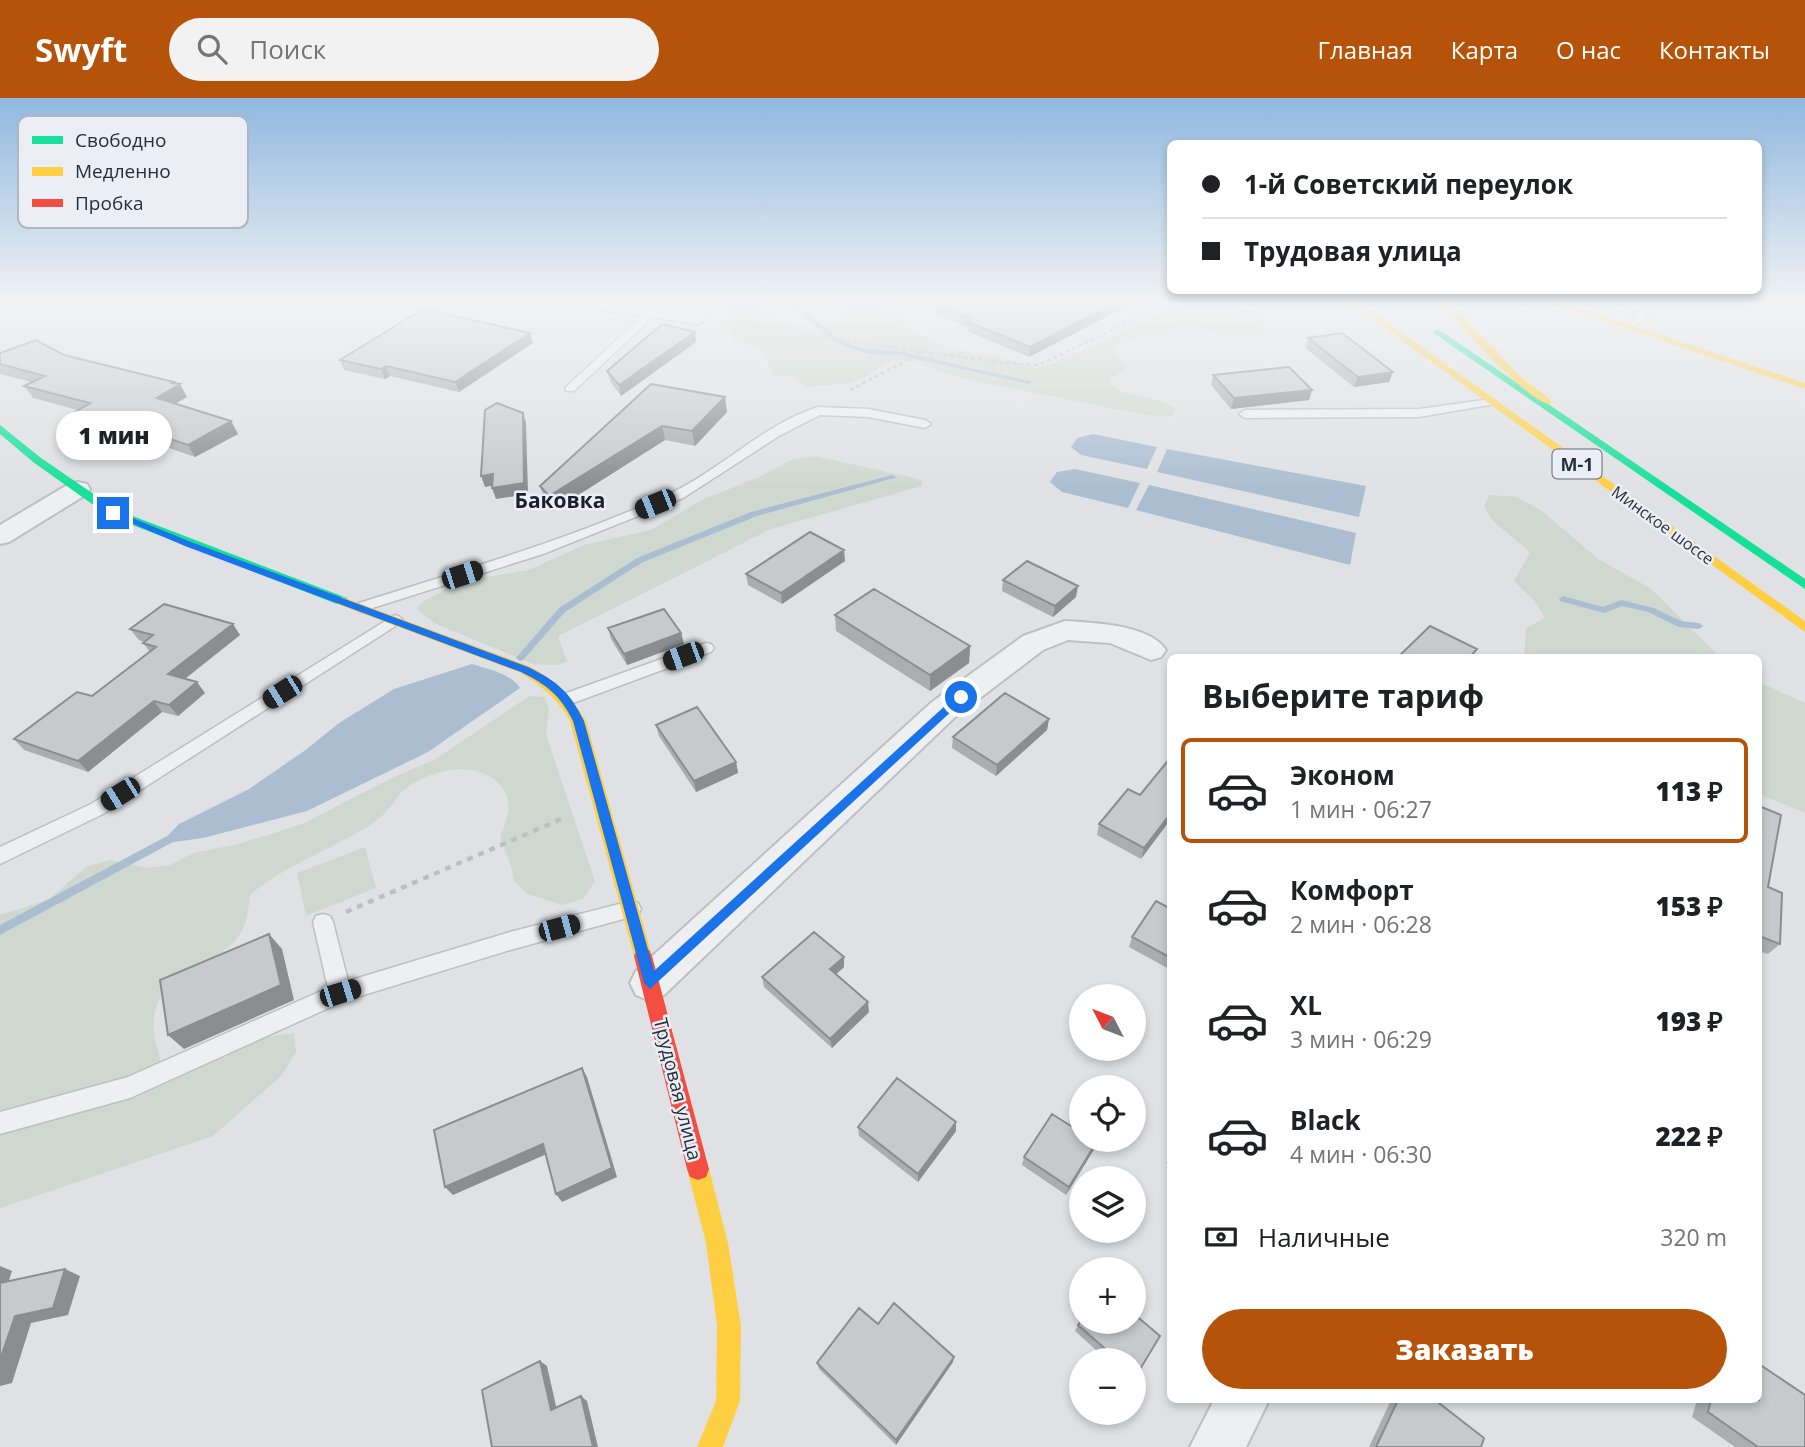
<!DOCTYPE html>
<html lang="ru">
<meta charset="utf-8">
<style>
:root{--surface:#fff;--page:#f2f2f2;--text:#202124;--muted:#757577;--line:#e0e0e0;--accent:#b45309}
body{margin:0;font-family:"Open Sans",sans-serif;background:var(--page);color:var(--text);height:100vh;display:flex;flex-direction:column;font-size:26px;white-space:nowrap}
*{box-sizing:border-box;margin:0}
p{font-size:23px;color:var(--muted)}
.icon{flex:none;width:38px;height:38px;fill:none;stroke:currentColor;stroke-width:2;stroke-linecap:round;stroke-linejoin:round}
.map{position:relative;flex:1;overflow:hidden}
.sheet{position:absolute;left:1167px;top:556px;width:595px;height:749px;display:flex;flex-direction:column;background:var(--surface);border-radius:10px;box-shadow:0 4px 10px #0003}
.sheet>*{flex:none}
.hud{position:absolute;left:1167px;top:42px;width:595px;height:154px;border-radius:10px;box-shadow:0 4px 10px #0003;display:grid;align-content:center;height:154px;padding:0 35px;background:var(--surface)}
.needle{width:46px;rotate:312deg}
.fabs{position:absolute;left:1069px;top:886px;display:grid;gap:14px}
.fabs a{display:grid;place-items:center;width:77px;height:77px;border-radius:50%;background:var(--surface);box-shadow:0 4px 10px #0003;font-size:35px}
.end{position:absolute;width:32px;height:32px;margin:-16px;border:9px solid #1a73e8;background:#fff;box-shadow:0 0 0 4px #fff}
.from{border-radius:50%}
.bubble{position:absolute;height:49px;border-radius:24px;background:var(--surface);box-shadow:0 4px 10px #0003;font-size:23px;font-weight:800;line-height:49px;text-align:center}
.car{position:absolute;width:21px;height:42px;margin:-21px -10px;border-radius:9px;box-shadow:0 0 5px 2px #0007;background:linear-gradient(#222 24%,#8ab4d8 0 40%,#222 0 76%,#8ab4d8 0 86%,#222 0)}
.hud b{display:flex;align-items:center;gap:24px;height:66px;font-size:26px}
.hud b+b{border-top:2px solid var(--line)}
.hud i{width:18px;height:18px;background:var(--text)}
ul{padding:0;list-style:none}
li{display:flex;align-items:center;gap:21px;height:105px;margin:0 14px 10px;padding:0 21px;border:4px solid transparent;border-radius:10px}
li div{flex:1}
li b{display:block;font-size:26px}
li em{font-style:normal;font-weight:800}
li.selected{border-color:var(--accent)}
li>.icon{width:63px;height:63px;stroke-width:1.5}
h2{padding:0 35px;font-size:32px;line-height:84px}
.pay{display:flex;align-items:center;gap:18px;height:77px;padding:0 35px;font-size:26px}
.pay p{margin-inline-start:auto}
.primary-button{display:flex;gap:14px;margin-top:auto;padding:14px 35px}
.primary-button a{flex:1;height:80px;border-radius:42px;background:var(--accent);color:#fff;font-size:28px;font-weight:800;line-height:80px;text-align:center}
header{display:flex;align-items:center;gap:42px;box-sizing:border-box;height:98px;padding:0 35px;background:var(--accent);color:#fff}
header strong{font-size:33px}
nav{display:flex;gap:38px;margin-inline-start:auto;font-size:24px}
.search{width:490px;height:63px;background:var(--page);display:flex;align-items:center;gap:18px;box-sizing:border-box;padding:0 24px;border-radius:38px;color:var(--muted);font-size:26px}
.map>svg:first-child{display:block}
.green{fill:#cfd8cf}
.water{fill:#abbed1}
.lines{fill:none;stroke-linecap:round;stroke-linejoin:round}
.stream{fill:#abbed1;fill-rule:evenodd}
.lane-casing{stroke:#bdbfc2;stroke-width:3}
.street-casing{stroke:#bdbfc2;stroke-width:4}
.path-far1{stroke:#bdbfc3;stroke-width:2.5;stroke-dasharray:3.5 3.5;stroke-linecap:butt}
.path{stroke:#bdbfc3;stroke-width:4.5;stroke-dasharray:6 6;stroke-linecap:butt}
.lane{fill:#eeeff1;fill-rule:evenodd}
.street{fill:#eeeff1;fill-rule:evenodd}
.fast{fill:#16e098;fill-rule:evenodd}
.slow{fill:#ffcf43;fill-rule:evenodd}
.jam{fill:#f24e42;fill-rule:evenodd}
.wall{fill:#abadaf}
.shaded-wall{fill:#8b8d8f}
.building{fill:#c7c9cc;stroke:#8b8d8f;stroke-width:2}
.route{fill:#1a73e8}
.labels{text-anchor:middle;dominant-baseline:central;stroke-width:5;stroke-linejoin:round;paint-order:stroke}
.far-street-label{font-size:16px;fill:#252f3e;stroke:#ebeff5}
.shield{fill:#ebeff5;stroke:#606975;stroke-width:2}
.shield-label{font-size:18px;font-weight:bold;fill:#252f3e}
.street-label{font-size:19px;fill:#252f3e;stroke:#ebeff5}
.far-district-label{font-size:21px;font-weight:bold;fill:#18202e;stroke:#ebeff5}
.key{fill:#ebeff5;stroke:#b0b5be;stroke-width:2}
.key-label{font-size:19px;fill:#252f3e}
</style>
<header>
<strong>Swyft</strong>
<div class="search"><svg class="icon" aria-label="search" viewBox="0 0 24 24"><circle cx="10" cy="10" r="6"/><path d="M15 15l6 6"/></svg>Поиск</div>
<nav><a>Главная</a><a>Карта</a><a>О нас</a><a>Контакты</a></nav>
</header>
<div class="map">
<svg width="1805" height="1349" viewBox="0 0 1805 1349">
<rect width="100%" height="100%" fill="#dfe1e4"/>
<path class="green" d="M728 202H761L762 218C789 231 820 235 846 218L842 212 827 202H879L908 230 955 253 1000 259 1035 270 1055 265 1163 213 1174 207 1173 202H1235L1265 226 1263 236 1248 240 1225 238 1188 225 1177 228 1165 238 1132 241 1114 249 1115 256 1128 269 1108 282C1122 304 1157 294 1176 312L1171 319 1146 317 956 279 911 263H890L867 278 849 285 806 289 795 279 774 277 764 260V253L735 243 730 237 734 220 723 209Z
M816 358 922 382V388L771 431 558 538 567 564 556 567 533 566 434 525 417 511 421 505 448 490 488 479 529 472 584 447 651 432 702 402 759 379 793 361Z
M1490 397 1517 399 1542 413 1598 461 1650 490 1721 560H1524L1526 530 1545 520 1534 502 1514 483 1530 454 1493 423 1484 408Z
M1759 584 1805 605V715L1759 696Z
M529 598 545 599 549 611 546 637 595 783 584 800 563 807 527 796 514 783 511 768 500 739C508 719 515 702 498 685 473 661 429 672 404 692 398 696 396 703 391 708 383 718 373 726 362 732 324 754 285 768 251 796 248 807 248 823 242 833 220 871 160 869 154 921 152 939 161 962 165 980L261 940 294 935 296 954 282 977 213 1038 0 1110V817L48 802 86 769 110 762 148 770 170 767 193 755 239 746 302 726 396 678 434 662Z
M365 749 376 790 306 818 297 775Z"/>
<path class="water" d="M1093 336 1157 349 1147 371 1081 357 1071 349 1077 340Z
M1167 351 1366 388 1359 419 1157 374Z
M1075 371 1140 385 1128 410 1062 394 1050 384 1057 374Z
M1149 387 1356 435 1350 467 1136 412Z
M472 566C487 571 512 576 520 590L428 654 307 713 203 740 160 746 179 726 249 691 307 651 339 625 394 591Z"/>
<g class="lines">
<path class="stream" d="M791 202H797L798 208 840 242 854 248 871 252 899 253 1032 284 1029 286 899 257 871 256 850 250 836 244 793 210Z
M892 377 896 379 894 380 757 418 643 464 565 514 523 562 520 563 516 560 559 510 637 460 751 414Z
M1563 498 1603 509 1621 502 1654 510 1681 523 1699 525 1703 528 1699 531 1679 529 1648 514 1622 508 1604 515 1560 503 1559 501Z
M169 737 173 738 174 741 173 744 0 837V827Z"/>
<defs>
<path id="lane" d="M1609 202H1626L1652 212 1630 234 1625 231 1640 213Z
M650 211 659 213 574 293H566V289Z
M1491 301 1497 304 1495 306 1419 319 1245 320 1239 316 1245 312 1419 311Z
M818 309 868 311 925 322 931 326 925 330 868 319 820 317 779 338 683 400 543 456 366 512 361 514 354 509 356 506C462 472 570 442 671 395 722 371 764 326 818 309Z
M395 517 400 519 403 522 400 525 103 716 0 766V749L91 706Z
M706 545 711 546 714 550 711 554 573 605H561L559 601 561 597Z
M631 803 638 805 641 811 638 817 510 852 344 903 130 1000 0 1036V1014L128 979 328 890 313 824 316 818 323 816 330 818 333 824 348 883 510 834Z"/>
<path id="street" d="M0 202H17L0 212Z
M569 202H619L698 214 708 220 698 226 578 208Z
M78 384 87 386 90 391 87 396 9 444 0 446V427L69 386Z
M1065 523C1093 525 1149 526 1166 552L1161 559 1151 562 1110 545 1068 542 1043 552 954 620 664 897 650 903 636 897 630 885 636 873 932 604 1023 538Z
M1214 1302H1269L1246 1349H1190Z"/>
</defs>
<use href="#lane" class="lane-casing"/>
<use href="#street" class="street-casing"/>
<path class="path-far1" d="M722 224 1002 265 1039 267 1176 202
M850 292 923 254"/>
<path class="path" d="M346 814 566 719"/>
<use href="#lane" class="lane"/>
<use href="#street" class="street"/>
<path class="fast" d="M1438 231 1805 481V491L1435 236 1433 234Z
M0 327 41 360 117 412 347 500 349 503 347 506H337L109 418 33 364 0 336Z"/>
<path class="slow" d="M1346 202H1356L1805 523V534Z
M1438 202H1447L1521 279 1551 302V306C1530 308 1454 221 1438 202Z
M1540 202H1554L1805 285V291Z
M342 499 529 568C554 581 571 598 586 623L652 858 649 864 643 866 637 864 634 858 570 623C558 601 541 587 519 574L337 506V500Z
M698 1060 706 1063 709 1071 728 1145 741 1228 740 1303 723 1349H697L716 1303 717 1228 706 1145 687 1071 690 1063Z"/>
<path class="jam" d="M643 850 649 852 652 858 709 1071 706 1079 698 1082 690 1079 687 1071 634 858 637 852Z"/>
</g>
<path class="wall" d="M929 202H1130L1129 207 1029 259 967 233V229L936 216V207Z
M1308 240 1393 274 1389 284 1354 289 1305 250Z
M696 244 621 298 610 283 607 273Z
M533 245 459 294 390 278 385 281 344 272 340 262Z
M0 255 64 257 175 285 187 299 176 305 231 323 238 336 195 359 126 335 115 341 74 332 65 320 78 312 33 300 24 288 31 284 0 276Z
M1213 277 1312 292 1309 302 1231 311 1211 287Z
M651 286 725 299 727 314 695 348 665 342 553 413 545 403 540 388Z
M845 463 782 506 748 487 746 476Z
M1003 482 1076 499 1053 519 1002 493Z
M835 517 970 548 969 565 930 593 836 533Z
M608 530 681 535 684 546 627 567 611 541Z
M130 531 240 537 185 581 205 595 178 618 162 614 88 674 24 652 14 641 92 598 150 554 143 545 144 544 139 542Z
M1049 621 1047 632 996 678 952 650 953 639Z
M656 627 736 664 738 675 696 694 659 638Z
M1171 659 1141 761 1097 737 1099 726 1140 697Z
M1759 708 1768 789 1780 846 1768 856 1759 853Z
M1171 811V872L1129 849 1132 839Z
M844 869 836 876 869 914 832 950 764 889 762 879Z
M858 1029 956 1033 918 1084 859 1038Z
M1096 1045 1093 1053 1066 1097 1022 1067 1024 1059Z
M1171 1056V1068L1166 1065Z
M878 1226 953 1264 896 1347 819 1271 817 1265Z
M1078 1227 1160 1238 1134 1280V1262H1107L1075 1233Z
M1391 1302H1435L1481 1349H1369Z
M1697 1302H1759L1805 1349H1735L1692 1319Z"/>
<path class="shaded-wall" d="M1121 202H1130L1129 207 1029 259 1030 249Z
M695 234 696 244 621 298 619 287Z
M530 235 533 245 459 294 455 284Z
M386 268 390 278 385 281 381 271Z
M1393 274 1389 284 1354 289 1358 279Z
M174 284 176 288 180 286 187 299 164 312 157 300Z
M1312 292 1309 302 1231 311 1234 300Z
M725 299 727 314 695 348 692 333Z
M523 315 526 325 528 396 496 401 492 390Z
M118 323 126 335 115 341 107 329Z
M231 323 238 336 195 359 188 347Z
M662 328 665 342 553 413 549 398Z
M493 376 496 387 485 389 481 378Z
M844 452 845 463 782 506 781 495Z
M1078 488 1076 499 1053 519 1055 508Z
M233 526 240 537 177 587 168 576Z
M681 535 684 546 627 567 624 556Z
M970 548 969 565 930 593V577Z
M197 584 205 595 178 618 169 607Z
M154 603 162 614 88 674 78 663Z
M1049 621 1047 632 996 678 997 667Z
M736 664 738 675 696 694 694 683Z
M1171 715V721L1141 761 1144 750Z
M269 836 282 851 294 902 184 951 168 937Z
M844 859V869L831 881 830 871Z
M868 904 869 914 832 950 830 941Z
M582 970 587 979 617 1079 562 1104 556 1096Z
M956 1024V1033L918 1084V1076Z
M1096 1045 1093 1053 1066 1097 1069 1089Z
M543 1046 549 1055 453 1097 445 1089Z
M0 1168 12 1173 5 1194 0 1192Z
M65 1171 80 1178 68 1217 31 1225 12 1285 0 1288V1262L15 1218Z
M954 1259 953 1264 896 1347V1342Z
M540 1263 547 1268 558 1317 551 1312Z
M581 1298 587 1303 598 1349H593Z"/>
<path class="building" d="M946 202H1121L1030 249 968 224 972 221 936 206Z
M423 211 530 235 455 284 386 268 381 271 340 262Z
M662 226 695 234 619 287 607 273Z
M1342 235 1393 274 1358 279 1308 240Z
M36 242 64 257 174 284 172 285 180 286 157 300 231 323 188 347 118 323 107 329 65 320 90 305 24 288 45 278 0 266V255Z
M1289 269 1312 292 1234 300 1213 277Z
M651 286 725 299 692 333 662 328 549 398 540 388Z
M497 305 523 315 524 385 492 390 493 376 481 378 485 312Z
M810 434 844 452 781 495 746 476Z
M1027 463 1078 488 1055 508 1003 482Z
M874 491 970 548 930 577 835 517Z
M164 506 233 526 168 576 197 584 169 607 154 603 78 663 14 641 77 594 92 598 156 549 143 545 153 537 130 531Z
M664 511 681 535 624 556 608 530Z
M1430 528 1477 551 1469 560H1397Z
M1005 595 1049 621 997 667 953 639Z
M697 609 736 664 694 683 656 627Z
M1171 659V715L1144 750 1099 726 1128 691 1140 697Z
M1759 708 1781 717 1768 789 1782 795 1780 846 1759 838Z
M1156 803 1171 811V860L1132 839Z
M814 834 844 859 830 871 868 904 830 941 762 879Z
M269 836 281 887 168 937 160 882Z
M582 970 612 1070 556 1096 543 1046 445 1089 434 1032Z
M897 980 956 1024 918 1076 858 1029Z
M1052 1016 1082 1035V1041H1091L1096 1045 1069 1089 1024 1059Z
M65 1171 53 1210 15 1218 0 1262V1185Z
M894 1205 954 1259 896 1342 817 1265 859 1210 878 1226Z
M1134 1216 1160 1238 1136 1278 1134 1276V1262H1118L1078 1227 1082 1221V1223H1134Z
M540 1263 551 1312 581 1298 593 1349H492L482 1292Z
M1759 1266 1805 1297V1349H1758L1708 1314 1711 1302H1759Z
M1398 1302H1435L1484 1340 1481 1349H1376Z"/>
<linearGradient id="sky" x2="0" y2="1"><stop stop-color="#8fb8df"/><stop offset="0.52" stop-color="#f1f2f3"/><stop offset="1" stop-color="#f1f2f3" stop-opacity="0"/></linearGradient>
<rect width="1805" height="391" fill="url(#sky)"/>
<path class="route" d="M113 412 191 444 528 569C557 583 570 594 584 623L654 873 958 596 967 599 650 891 644 885 573 623C560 597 547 587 521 574L185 448 110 416Z"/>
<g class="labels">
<g class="far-street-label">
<text transform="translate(1663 427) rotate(36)">Минское шоссе</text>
</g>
<rect class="shield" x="1552.5" y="351.5" width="49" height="29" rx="5"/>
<g class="shield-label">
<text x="1577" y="366">М-1</text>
</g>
<g class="street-label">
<text transform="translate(678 991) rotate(76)">Трудовая улица</text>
</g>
<g class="far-district-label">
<text x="560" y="402">Баковка</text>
</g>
</g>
<rect x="18" y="18" width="230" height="112" rx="10" class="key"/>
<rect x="32" y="38" width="31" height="8" fill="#16e098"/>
<rect x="32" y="69" width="31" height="9" fill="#ffcf43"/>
<rect x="32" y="101" width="31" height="8" fill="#f24e42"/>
<g class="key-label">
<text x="75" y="49">Свободно</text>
<text x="75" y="80">Медленно</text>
<text x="75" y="112">Пробка</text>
</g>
</svg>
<div class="fabs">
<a><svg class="needle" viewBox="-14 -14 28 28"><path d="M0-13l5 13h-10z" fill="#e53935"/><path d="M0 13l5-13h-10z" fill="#757577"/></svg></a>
<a><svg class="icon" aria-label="locate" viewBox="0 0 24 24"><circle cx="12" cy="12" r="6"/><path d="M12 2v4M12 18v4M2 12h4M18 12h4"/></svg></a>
<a><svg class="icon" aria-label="layers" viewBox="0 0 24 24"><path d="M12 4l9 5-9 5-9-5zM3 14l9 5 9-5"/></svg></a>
<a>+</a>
<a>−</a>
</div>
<i class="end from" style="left:961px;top:599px"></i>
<i class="end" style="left:113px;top:415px"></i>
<div class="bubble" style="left:56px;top:313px;width:116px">1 мин</div>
<i class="car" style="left:655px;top:406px;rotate:248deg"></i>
<i class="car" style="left:462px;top:477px;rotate:72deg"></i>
<i class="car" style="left:683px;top:558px;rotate:250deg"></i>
<i class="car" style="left:282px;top:594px;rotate:238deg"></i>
<i class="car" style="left:120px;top:696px;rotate:238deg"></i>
<i class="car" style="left:559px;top:830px;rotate:75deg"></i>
<i class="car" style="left:340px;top:895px;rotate:73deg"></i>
<div class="hud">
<b><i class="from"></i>1-й Советский переулок</b>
<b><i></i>Трудовая улица</b>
</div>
<section class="sheet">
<h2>Выберите тариф</h2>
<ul>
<li class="selected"><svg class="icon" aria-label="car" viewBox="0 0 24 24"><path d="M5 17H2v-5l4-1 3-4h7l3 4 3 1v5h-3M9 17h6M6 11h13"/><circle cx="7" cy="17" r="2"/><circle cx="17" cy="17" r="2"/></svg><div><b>Эконом</b><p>1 мин · 06:27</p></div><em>113 ₽</em></li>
<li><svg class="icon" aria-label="car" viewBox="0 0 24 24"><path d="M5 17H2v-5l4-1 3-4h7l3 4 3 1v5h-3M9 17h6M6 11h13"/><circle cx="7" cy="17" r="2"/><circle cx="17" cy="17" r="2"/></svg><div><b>Комфорт</b><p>2 мин · 06:28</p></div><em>153 ₽</em></li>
<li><svg class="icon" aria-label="car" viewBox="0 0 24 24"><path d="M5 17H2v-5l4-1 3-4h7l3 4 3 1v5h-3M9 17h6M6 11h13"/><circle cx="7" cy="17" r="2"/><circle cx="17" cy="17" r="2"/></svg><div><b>XL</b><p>3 мин · 06:29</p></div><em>193 ₽</em></li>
<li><svg class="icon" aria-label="car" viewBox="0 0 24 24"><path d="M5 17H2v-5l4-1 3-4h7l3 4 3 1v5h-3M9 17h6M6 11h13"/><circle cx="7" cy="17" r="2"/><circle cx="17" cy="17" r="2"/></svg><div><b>Black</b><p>4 мин · 06:30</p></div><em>222 ₽</em></li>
</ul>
<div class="pay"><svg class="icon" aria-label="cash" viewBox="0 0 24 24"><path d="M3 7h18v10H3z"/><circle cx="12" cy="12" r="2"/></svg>Наличные<p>320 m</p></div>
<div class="primary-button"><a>Заказать</a></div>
</section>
</div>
